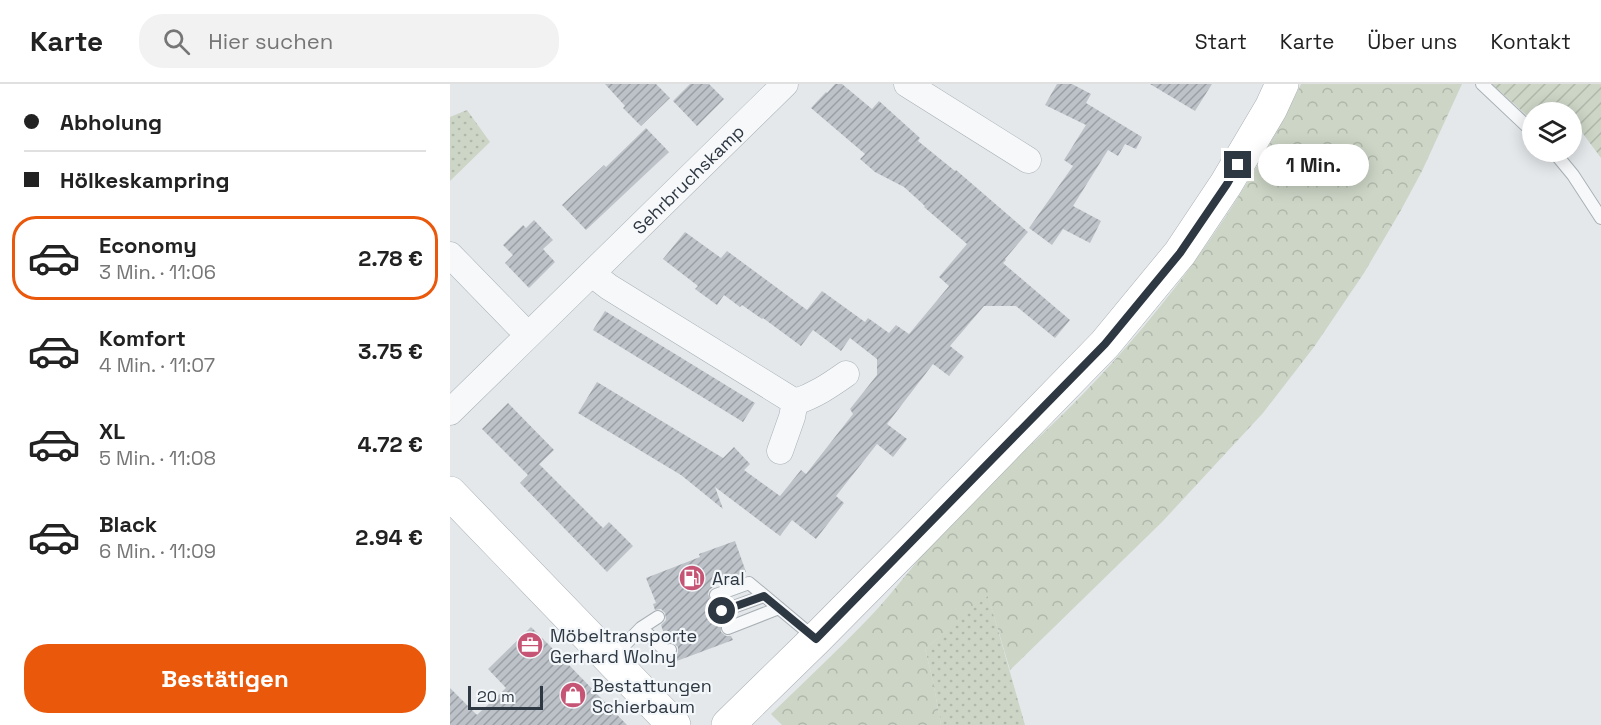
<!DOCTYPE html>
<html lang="de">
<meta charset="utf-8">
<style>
:root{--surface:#fff;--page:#f2f2f2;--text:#222;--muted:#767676;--line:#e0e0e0;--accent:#ea580c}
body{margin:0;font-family:"Space Grotesk",sans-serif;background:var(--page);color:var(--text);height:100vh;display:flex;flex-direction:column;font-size:22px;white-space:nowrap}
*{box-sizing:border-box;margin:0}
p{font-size:20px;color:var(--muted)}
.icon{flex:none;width:33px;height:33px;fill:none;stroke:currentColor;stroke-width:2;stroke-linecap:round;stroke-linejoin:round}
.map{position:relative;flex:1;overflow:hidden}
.panel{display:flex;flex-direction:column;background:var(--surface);width:450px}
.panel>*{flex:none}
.top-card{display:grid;align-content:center;height:132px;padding:0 24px;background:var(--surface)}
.fabs{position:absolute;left:1072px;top:18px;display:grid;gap:12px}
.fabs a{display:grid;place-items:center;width:60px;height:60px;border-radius:50%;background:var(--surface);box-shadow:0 3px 15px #0003;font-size:30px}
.scale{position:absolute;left:18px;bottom:15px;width:75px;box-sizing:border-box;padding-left:6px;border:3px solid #2d3843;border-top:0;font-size:16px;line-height:21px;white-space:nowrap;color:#2d3843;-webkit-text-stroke:4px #f4f7f9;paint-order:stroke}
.end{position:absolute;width:27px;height:27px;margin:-14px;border:8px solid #2d3843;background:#fff;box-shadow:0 0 0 3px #fff}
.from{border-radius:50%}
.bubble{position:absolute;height:42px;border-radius:21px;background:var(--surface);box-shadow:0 3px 15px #0003;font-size:20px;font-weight:700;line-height:42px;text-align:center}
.top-card b{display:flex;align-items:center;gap:21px;height:57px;font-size:22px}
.top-card b+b{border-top:2px solid var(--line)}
.top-card i{width:15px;height:15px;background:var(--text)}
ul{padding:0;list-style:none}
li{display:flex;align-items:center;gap:18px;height:84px;margin:0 12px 9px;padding:0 12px;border:3px solid transparent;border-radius:24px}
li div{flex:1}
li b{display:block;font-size:22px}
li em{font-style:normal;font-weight:700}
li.on{border-color:var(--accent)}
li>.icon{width:54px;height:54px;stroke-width:1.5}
.action{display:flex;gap:12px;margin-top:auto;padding:12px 24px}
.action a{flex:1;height:69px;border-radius:24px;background:var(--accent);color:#fff;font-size:24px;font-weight:700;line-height:69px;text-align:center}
header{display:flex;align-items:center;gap:36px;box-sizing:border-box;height:84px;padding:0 30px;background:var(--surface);border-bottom:2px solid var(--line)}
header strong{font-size:28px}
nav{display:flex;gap:33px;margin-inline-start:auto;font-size:21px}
.search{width:420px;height:54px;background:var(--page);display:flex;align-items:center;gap:15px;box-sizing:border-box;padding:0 21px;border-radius:24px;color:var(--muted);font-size:22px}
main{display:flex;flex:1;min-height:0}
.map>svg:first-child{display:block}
.grass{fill:url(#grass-dots)}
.park{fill:url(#park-crowns)}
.garden{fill:url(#garden-furrows)}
.building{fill:url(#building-hatch)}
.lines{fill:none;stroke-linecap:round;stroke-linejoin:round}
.lane-casing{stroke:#a9b0b5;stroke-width:14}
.street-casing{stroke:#a9b0b5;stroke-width:27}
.secondary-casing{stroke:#a9b0b5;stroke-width:34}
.lane{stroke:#f7f8fa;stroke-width:12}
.street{stroke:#f7f8fa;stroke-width:26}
.secondary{stroke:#fff;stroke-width:33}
.route{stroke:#2d3843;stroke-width:8}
.labels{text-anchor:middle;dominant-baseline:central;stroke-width:4.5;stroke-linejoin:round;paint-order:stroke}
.street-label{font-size:18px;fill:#2d3843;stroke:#f4f7f9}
.poi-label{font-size:18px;fill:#2d3843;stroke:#f4f7f9;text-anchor:start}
</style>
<header>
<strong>Karte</strong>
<div class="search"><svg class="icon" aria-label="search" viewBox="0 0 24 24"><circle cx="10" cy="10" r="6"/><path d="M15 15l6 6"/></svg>Hier suchen</div>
<nav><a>Start</a><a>Karte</a><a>Über uns</a><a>Kontakt</a></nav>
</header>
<main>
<section class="panel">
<div class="top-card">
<b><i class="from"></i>Abholung</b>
<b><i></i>Hölkeskampring</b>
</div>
<ul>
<li class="on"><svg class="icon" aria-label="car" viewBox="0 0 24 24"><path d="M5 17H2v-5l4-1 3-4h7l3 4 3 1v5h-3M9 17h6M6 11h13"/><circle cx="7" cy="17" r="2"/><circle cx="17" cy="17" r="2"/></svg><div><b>Economy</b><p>3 Min. · 11:06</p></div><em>2.78 €</em></li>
<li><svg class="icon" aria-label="car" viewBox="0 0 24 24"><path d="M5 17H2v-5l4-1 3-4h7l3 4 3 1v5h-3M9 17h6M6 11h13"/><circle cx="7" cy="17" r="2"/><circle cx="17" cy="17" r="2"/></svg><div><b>Komfort</b><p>4 Min. · 11:07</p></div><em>3.75 €</em></li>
<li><svg class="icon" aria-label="car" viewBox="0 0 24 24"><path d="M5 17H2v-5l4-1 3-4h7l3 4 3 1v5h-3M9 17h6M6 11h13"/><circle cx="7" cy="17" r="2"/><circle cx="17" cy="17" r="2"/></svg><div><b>XL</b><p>5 Min. · 11:08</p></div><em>4.72 €</em></li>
<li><svg class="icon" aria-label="car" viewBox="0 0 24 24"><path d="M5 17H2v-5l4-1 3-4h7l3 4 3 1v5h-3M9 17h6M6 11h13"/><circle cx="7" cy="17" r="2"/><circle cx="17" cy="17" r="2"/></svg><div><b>Black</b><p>6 Min. · 11:09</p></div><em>2.94 €</em></li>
</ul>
<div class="action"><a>Bestätigen</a></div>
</section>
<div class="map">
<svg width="1151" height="641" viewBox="0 0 1151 641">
<defs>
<pattern id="grass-dots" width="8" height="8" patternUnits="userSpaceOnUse" patternTransform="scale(1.5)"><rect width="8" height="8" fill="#ccd5c6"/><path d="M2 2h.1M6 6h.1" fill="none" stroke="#b0b8ab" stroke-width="1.8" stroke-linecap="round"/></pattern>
<pattern id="park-crowns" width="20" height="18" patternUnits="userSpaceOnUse" patternTransform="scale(1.5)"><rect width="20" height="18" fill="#ccd5c6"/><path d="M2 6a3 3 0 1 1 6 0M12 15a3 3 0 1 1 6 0" fill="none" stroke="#b0b8ab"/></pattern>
<pattern id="garden-furrows" width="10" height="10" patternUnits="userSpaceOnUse" patternTransform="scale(1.5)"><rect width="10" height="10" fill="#ccd5c6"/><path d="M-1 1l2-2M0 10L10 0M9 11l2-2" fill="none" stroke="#b0b8ab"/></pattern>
<pattern id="building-hatch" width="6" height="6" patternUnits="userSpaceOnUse" patternTransform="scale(1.5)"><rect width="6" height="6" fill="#bcc2c8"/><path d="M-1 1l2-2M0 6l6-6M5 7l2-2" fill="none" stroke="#999fa4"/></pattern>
</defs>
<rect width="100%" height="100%" fill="#e4e8eb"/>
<path class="grass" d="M17 26 40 58 0 97V33Z
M538 511 575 641H491L483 597 475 565Z"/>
<path class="park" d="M851 0H1012L972 87 951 126 914 189 864 263 813 329 712 438 560 586 538 512 475 565 483 597 491 641H332L321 630C353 599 386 568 418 535 447 505 471 470 500 439 543 394 590 354 633 310 721 219 796 114 851 0Z"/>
<path class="garden" d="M1042 0H1151V74L1128 43 1122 47V28H1083V37Z"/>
<path class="building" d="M155 0H206L220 14 191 42 173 24 175 22Z
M240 0H259L274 15 247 42 223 17Z
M385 0H392L422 25 429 17 470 54 468 57 505 87 506 86 578 148 555 175 556 176 553 179 620 236 605 254 566 222H534L500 262 514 273 499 292 483 280 437 340 457 355 443 373 427 360 386 412 394 419 366 455 342 436 330 452 265 403 273 425 231 391 128 329 147 298 273 374 284 363 300 380 294 386 330 412 351 386 356 390 403 330 400 325 427 291V275L400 254 391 267 363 246 351 262 313 234 312 235 292 221 290 223 274 211 267 221 245 205 248 202 213 175 235 148 271 174 277 167 357 226 372 207 415 238 418 234 439 249 446 241 459 250 499 202 489 193 517 160 474 123 475 122 454 103 425 88 410 75 415 70 361 24 376 8 377 9Z
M607 0H622L641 10 636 19 692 53 686 65 675 60 668 72 658 66 623 122 651 137 640 159 613 145 602 161 579 144 623 82 614 76 636 41 595 21Z
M700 0H762L745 27Z
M196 44 219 68 136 146 112 121 154 81 156 83Z
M84 136 103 156 93 165 105 178 79 204 55 179 63 171 53 161 73 141 76 144Z
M155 227 305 319 293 338 143 246Z
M58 319 104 366 78 391 32 345Z
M89 380 153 444 159 438 183 462 157 488 70 399Z
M285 457 296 488 262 501 263 503 259 506 258 510 261 518 269 519 264 525V530L267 534 275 535 276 536 271 539V548L276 552H281L283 556 224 578 223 574 228 569V563L225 560 216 556 211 541 216 536 215 529 211 525 205 526 203 520 206 519 196 494 250 473 249 470Z
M81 543 118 580 177 641H0V604L27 631 56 604 38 585Z"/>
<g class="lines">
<defs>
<path id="lane" d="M1032 0 1083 48
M1104 68 1123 91 1151 134
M266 511 299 499 366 555
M272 527 314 512
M191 544 208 533
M278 544 329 524
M161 575 191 544 216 567 220 566"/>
<g id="street">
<path d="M457 0 578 76"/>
<path d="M0 171 78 251"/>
<path d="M142 190 159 203 345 318 342 333 330 367"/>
<path d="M345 318C364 312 379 302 396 290"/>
<path id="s1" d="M0 328 335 0"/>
</g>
<path id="secondary" d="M0 409 224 641
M278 641 366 555 469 451 655 260 730 169 776 100 821 24 832 0"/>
</defs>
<use href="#lane" class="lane-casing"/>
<use href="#street" class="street-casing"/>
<use href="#secondary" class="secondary-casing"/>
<use href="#lane" class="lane"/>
<use href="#street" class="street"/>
<use href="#secondary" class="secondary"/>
</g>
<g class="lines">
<path class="route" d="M272 527 314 512 366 555 655 260 730 169 777 100 788 81"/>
</g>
<defs>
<symbol id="fuel-disc" viewBox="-11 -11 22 22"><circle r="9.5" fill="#c65475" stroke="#f4f7f9"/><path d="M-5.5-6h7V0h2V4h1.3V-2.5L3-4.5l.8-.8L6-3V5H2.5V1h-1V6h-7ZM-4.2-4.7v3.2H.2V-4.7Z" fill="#fff"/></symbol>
<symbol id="office-disc" viewBox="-11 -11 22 22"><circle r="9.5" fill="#c65475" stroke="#f4f7f9"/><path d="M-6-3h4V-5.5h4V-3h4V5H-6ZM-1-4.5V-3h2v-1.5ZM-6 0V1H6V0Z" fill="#fff"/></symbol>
<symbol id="shop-disc" viewBox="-11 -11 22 22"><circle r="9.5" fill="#c65475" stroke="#f4f7f9"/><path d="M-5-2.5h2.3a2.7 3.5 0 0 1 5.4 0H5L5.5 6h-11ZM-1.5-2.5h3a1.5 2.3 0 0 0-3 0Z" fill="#fff"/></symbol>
</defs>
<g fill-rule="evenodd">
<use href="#fuel-disc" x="227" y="479" width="30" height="30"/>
<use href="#office-disc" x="65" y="546" width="30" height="30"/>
<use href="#shop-disc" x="108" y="596" width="30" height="30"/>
</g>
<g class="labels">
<g class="street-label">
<text stroke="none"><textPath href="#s1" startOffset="333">Sehrbruchskamp</textPath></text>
</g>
<g class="poi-label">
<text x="262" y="494">Aral</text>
<text x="100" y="551">Möbeltransporte<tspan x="100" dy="21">Gerhard Wolny</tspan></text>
<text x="142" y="601">Bestattungen<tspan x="142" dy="21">Schierbaum</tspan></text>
</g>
</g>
</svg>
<div class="fabs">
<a><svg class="icon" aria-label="layers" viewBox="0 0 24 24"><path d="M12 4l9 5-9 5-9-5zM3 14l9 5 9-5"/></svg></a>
</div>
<div class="scale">20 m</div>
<i class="end from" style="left:272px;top:527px"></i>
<i class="end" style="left:788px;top:81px"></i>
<div class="bubble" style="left:808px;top:60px;width:111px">1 Min.</div>
</div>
</main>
